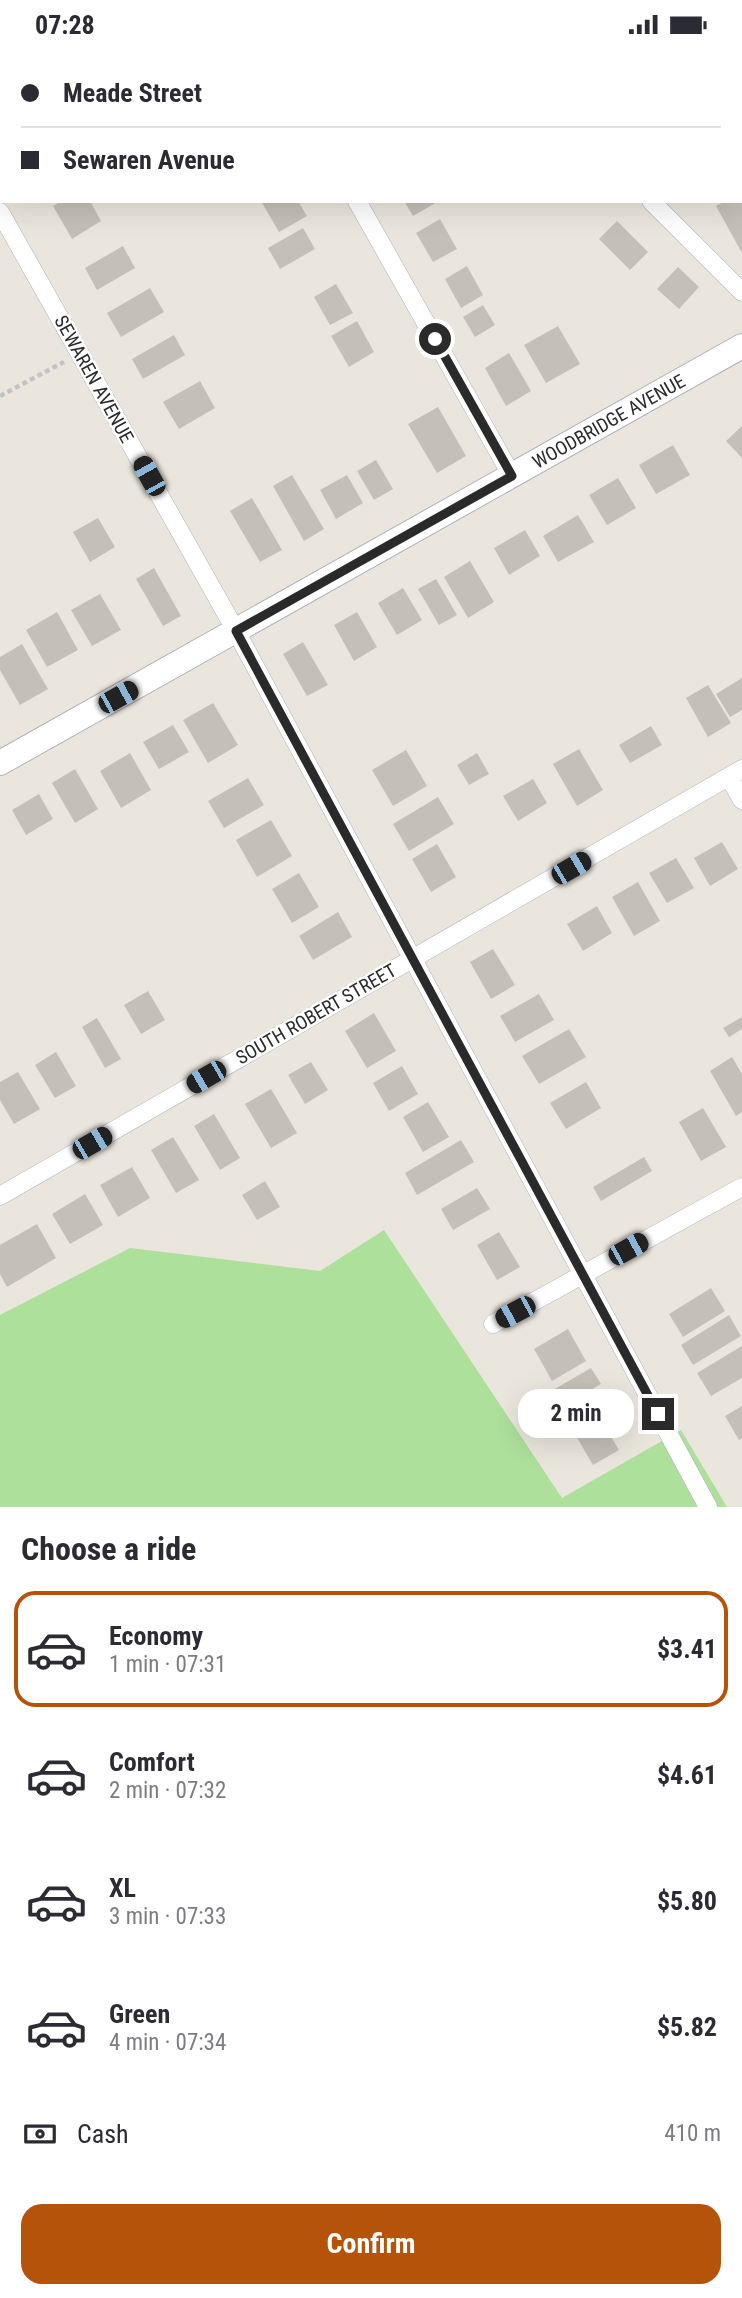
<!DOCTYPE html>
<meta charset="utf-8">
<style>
:root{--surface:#fff;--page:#f2f2f3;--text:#2b2b33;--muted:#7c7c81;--line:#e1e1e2;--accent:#b45309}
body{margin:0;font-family:"Roboto Condensed",sans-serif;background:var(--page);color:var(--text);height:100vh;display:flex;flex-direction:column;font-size:26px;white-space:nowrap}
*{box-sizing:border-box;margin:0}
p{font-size:23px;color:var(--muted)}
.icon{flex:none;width:38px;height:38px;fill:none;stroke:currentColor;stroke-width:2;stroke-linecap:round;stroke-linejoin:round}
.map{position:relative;height:1458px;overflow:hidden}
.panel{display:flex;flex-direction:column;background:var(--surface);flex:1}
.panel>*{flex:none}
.banner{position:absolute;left:0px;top:0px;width:742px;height:154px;box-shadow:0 7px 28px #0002;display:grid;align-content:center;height:154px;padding:0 21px;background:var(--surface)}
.end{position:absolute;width:32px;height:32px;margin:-16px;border:9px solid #2a2a2a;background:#fff;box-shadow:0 0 0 4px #fff}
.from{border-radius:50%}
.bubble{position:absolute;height:49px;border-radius:21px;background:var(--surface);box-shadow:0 7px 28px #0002;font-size:23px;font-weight:700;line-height:49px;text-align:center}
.car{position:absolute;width:21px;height:42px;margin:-21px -10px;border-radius:9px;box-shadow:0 0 5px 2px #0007;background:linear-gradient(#222 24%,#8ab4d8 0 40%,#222 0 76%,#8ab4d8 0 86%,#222 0)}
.banner b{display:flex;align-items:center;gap:24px;height:66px;font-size:26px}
.banner b+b{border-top:2px solid var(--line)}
.banner i{width:18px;height:18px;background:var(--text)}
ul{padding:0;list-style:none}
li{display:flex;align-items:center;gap:21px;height:116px;margin:0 14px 10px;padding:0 7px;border:4px solid transparent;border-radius:21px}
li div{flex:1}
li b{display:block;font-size:26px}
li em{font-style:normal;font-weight:700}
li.on{border-color:var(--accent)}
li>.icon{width:63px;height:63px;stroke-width:1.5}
h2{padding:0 21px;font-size:32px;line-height:84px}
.pay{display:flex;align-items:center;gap:18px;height:77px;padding:0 21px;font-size:26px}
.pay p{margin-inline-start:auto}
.cta{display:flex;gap:14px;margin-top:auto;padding:14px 21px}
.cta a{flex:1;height:80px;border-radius:21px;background:var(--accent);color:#fff;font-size:28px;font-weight:700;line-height:80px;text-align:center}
.status{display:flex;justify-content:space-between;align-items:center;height:49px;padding:0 35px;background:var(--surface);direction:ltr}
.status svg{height:19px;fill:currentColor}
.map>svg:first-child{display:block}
.green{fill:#ace09b}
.building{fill:#c4c0b8}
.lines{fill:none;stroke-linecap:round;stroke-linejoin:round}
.street-casing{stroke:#b0b1bd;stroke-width:19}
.secondary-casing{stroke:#b0b1bd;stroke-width:26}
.path{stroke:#c3c3c3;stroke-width:4.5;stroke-dasharray:5 3.5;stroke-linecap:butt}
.street{stroke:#fff;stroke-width:18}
.secondary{stroke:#fff;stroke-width:24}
.route{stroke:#2a2a2a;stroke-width:9}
.labels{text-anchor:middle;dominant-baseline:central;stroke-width:5;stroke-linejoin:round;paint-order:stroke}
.street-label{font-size:19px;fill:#2a2a2a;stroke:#fff}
</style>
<div class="status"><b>07:28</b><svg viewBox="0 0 49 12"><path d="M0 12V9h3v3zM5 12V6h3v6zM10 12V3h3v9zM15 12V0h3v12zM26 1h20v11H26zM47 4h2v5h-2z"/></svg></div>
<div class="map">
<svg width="742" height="1458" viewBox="0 0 742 1458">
<rect width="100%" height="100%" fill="#ebe6dd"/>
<path class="green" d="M384 1181 562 1449 681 1381 727 1458H0V1266L130 1199 320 1222Z"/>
<path class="building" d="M62 152H90L101 172 72 190 53 157Z
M261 152H298L307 167 279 183Z
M404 152H439L413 167Z
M725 152H742V204L716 157Z
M440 170 457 200 433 213 416 184Z
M617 172 648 203 630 221 599 190Z
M303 179 315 200 280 220 268 199Z
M123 197 135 219 97 241 85 219Z
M467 217 483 246 461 259 445 230Z
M678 218 699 238 679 260 657 240Z
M336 235 353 264 330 276 314 248Z
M150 239 164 263 121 288 107 264Z
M483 256 495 276 475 288 463 268Z
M357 272 374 303 349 318 331 287Z
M558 277 580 315 546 334 524 296Z
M174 286 185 306 143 330 132 310Z
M509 304 531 342 506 357 485 319Z
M200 332 215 359 179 380 163 353Z
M438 358 466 407 437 424 408 375Z
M742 377V409L726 392Z
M673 396 690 426 656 445 639 416Z
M376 411 393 440 374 451 357 422Z
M292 426 324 480 304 492 273 437Z
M347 426 363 454 336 470 320 441Z
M618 429 636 459 607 476 589 446Z
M252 449 282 501 260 513 230 462Z
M578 466 594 493 558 513 543 487Z
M98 469 115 498 90 513 73 483Z
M525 481 540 507 509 526 494 499Z
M470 512 494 553 468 569 444 528Z
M154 519 181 567 163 577 136 530Z
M436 530 457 566 439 576 418 540Z
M403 539 422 571 397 586 378 554Z
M100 545 121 581 92 597 71 561Z
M57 563 78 601 47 618 26 581Z
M357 563 377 598 354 612 334 576Z
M303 593 328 636 307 647 283 605Z
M22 595 48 640 20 656 0 621V608Z
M742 629V661L730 668 716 645Z
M708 636 731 674 708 688 686 649Z
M213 654 238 696 208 714 183 671Z
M173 676 189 703 159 720 143 693Z
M651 677 662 696 630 714 619 696Z
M579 700 603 741 577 757 553 715Z
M406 701 427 737 393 757 372 721Z
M130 704 151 741 121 759 100 722Z
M477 704 489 725 469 736 457 716Z
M75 720 98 760 75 774 52 734Z
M248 729 264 756 224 779 208 752Z
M533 730 547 754 518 772 503 747Z
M39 745 53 770 26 786 12 761Z
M438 748 454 775 409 802 393 775Z
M271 771 292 807 257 828 236 791Z
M722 793 738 820 710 837 694 809Z
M437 795 456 828 431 843 412 810Z
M676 809 694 839 667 854 649 824Z
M299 824 319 858 292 874 272 840Z
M638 833 660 872 634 887 612 848Z
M597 857 612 884 583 902 567 875Z
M338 863 352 888 313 911 299 887Z
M493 900 515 936 491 950 470 913Z
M148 942 165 971 141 985 124 956Z
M539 945 554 971 515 993 500 967Z
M374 964 396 1002 367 1019 345 982Z
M742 968V980L729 988 723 979Z
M97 969 121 1010 105 1019 82 978Z
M569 980 586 1008 539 1035 522 1007Z
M56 1003 76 1037 55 1049 35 1016Z
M732 1008 742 1025V1063L736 1067 710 1022Z
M311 1013 328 1041 305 1055 288 1026Z
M402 1017 418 1045 389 1062 373 1034Z
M18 1023 40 1060 14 1075 0 1051V1033Z
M586 1033 601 1059 566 1080 550 1054Z
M271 1040 297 1084 271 1099 245 1055Z
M428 1053 449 1088 423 1103 403 1068Z
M703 1059 726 1098 701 1112 679 1073Z
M214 1065 240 1109 220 1121 194 1077Z
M173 1088 199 1131 176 1144 151 1101Z
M461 1091 474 1113 417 1146 405 1124Z
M644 1108 652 1122 601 1152 593 1138Z
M132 1118 150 1149 118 1168 100 1136Z
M265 1132 280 1158 257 1171 242 1146Z
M477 1139 490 1160 453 1181 441 1160Z
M85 1145 103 1176 70 1195 52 1165Z
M37 1175 56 1209 7 1238 0 1225V1196Z
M499 1183 520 1218 497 1231 477 1196Z
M711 1239 725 1262 683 1288 669 1265Z
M729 1266 741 1287 693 1316 681 1296Z
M568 1280 586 1312 552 1332 534 1300Z
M742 1297V1329L711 1347 697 1324Z
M591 1319 601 1335 555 1361 546 1345Z
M742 1357V1389L739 1391 725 1367Z
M602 1372 619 1401 593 1416 576 1387Z"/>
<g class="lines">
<defs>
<path id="street" d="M272 0 273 2
M499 0 501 2
M60 2 63 0
M0 36 2 35
M357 152 512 427
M651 152 742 243
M0 163 236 582 708 1458
M729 728 742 751
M0 1147 742 720
M493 1275 742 1138"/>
<g id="secondary">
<path id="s1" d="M0 714 742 297"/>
</g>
</defs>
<use href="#street" class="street-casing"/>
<use href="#secondary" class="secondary-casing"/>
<path class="path" d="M0 347 64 313"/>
<use href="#street" class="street"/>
<use href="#secondary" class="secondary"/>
</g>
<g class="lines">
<path class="route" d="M435 290 512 427 236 582 658 1365"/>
</g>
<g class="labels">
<g class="street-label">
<text transform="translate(94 330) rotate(61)">SEWAREN AVENUE</text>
<text stroke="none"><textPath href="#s1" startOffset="698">WOODBRIDGE AVENUE</textPath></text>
<text transform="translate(316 965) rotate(-30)">SOUTH ROBERT STREET</text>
</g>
</g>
</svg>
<i class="end from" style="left:435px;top:290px"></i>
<i class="end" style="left:658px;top:1365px"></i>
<div class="bubble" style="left:518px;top:1340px;width:116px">2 min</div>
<i class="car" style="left:149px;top:427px;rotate:331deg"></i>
<i class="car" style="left:118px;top:648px;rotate:61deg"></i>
<i class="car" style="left:571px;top:819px;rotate:60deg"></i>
<i class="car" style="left:206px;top:1028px;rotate:240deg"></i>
<i class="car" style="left:92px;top:1094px;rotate:60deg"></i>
<i class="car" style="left:628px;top:1200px;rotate:61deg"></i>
<i class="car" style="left:515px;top:1263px;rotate:242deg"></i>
<div class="banner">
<b><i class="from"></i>Meade Street</b>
<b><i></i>Sewaren Avenue</b>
</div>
</div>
<section class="panel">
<h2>Choose a ride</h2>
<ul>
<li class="on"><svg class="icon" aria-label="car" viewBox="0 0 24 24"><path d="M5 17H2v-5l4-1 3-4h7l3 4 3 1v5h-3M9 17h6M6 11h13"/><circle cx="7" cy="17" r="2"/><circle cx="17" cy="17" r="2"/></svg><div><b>Economy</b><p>1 min · 07:31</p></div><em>$3.41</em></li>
<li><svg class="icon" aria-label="car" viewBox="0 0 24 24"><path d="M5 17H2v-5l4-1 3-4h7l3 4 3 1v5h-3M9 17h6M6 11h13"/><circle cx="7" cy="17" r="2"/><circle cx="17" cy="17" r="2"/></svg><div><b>Comfort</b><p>2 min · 07:32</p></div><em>$4.61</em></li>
<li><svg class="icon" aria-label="car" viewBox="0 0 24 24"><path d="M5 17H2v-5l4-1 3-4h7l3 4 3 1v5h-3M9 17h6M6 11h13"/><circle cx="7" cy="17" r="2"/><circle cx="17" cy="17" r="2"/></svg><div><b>XL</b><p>3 min · 07:33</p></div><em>$5.80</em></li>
<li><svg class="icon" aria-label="car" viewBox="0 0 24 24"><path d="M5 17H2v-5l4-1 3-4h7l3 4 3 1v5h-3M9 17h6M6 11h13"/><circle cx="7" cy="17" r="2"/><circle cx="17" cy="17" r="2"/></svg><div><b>Green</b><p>4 min · 07:34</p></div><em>$5.82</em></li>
</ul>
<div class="pay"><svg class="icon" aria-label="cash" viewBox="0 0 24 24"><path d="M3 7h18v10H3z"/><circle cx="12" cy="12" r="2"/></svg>Cash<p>410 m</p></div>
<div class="cta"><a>Confirm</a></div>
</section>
